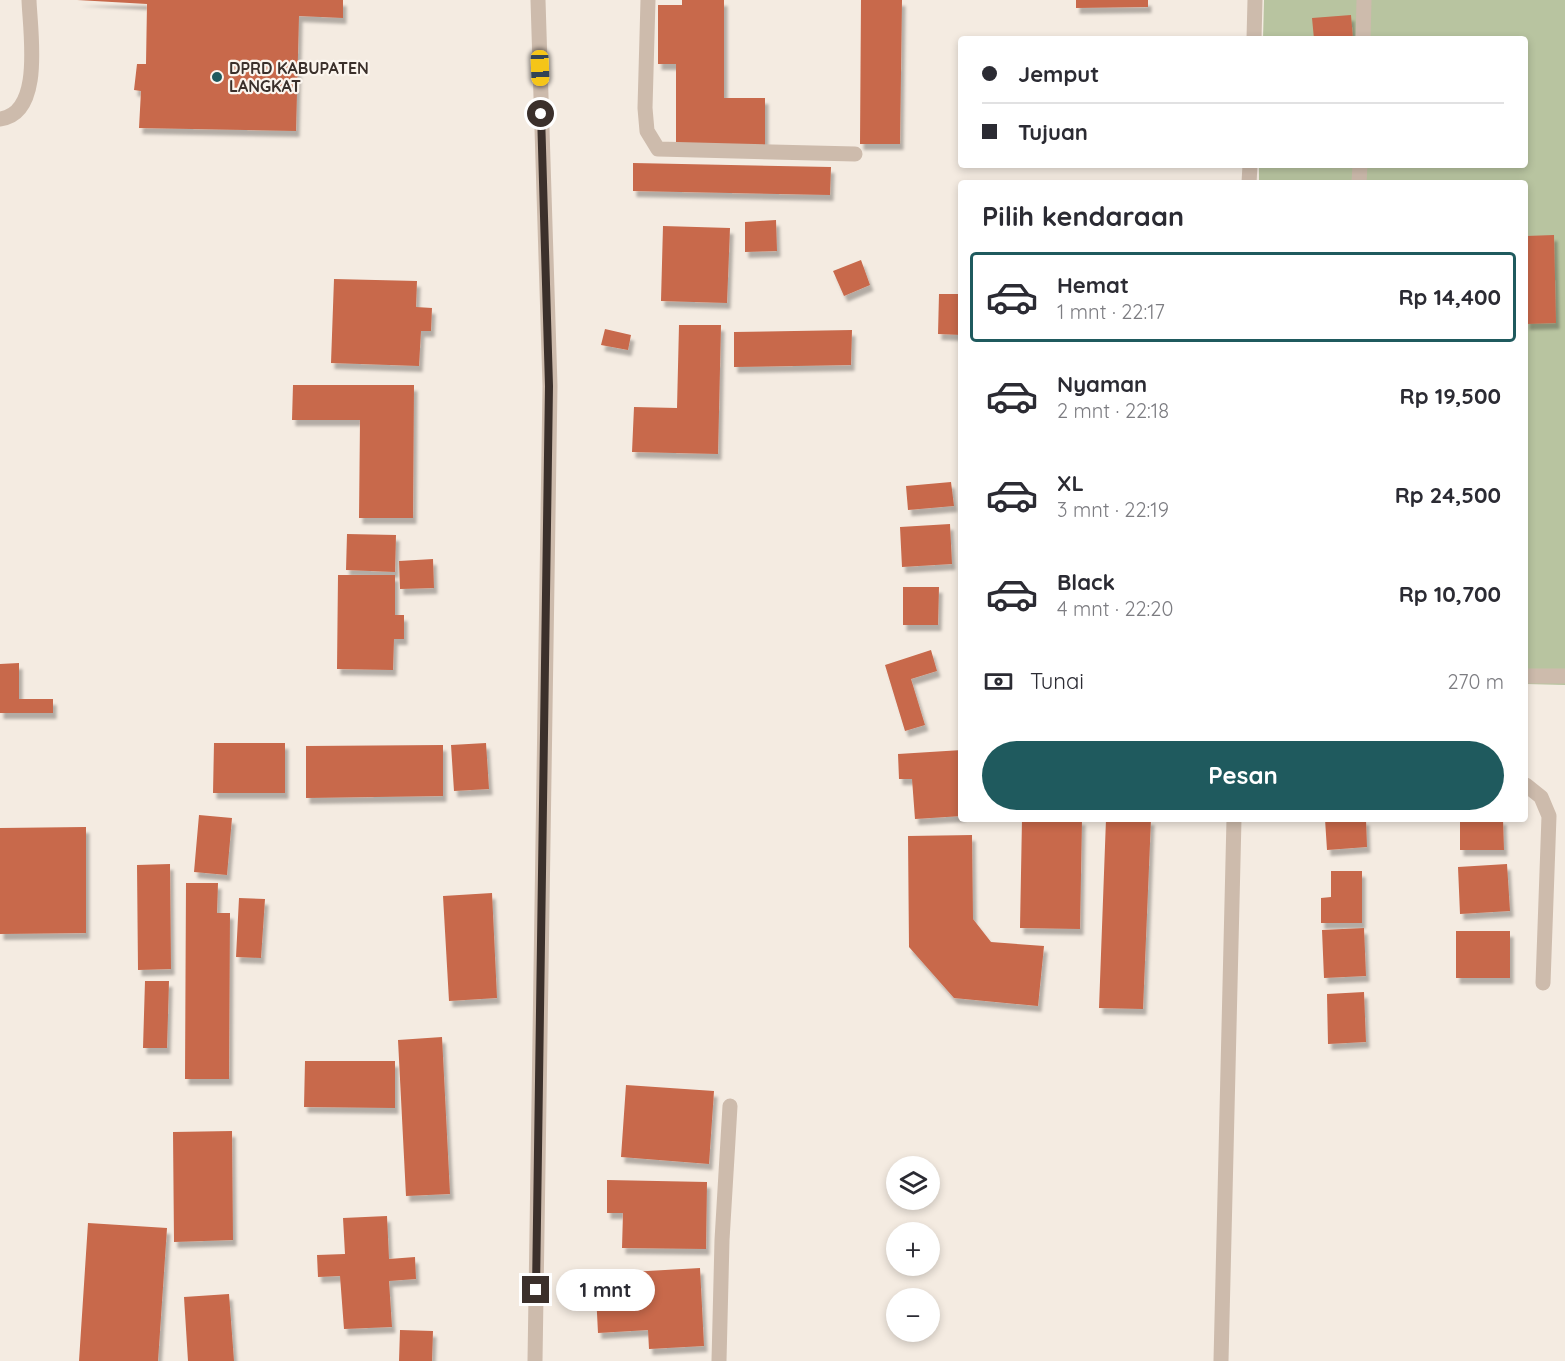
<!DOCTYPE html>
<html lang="id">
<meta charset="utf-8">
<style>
:root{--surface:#fff;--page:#f7f7f7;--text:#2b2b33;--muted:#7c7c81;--line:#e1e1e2;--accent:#1f5a5e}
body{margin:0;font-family:Quicksand,sans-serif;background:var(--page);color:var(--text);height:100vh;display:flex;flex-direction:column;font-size:22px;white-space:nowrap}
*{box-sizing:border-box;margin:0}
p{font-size:20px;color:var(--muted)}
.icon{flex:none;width:33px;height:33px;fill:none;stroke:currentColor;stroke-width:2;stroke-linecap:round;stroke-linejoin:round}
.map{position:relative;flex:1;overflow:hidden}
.drawer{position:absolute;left:958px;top:180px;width:570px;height:642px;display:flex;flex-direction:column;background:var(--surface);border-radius:6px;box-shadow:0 3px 9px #0003}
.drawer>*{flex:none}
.guide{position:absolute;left:958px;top:36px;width:570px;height:132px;border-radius:6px;box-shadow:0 3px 9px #0003;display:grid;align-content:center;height:132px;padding:0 24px;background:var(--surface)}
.tools{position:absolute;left:886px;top:1156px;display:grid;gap:12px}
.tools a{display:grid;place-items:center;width:54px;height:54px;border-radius:50%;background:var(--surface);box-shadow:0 3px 9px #0003;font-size:30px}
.end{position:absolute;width:27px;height:27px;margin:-14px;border:8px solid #3b302b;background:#fff;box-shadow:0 0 0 3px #fff}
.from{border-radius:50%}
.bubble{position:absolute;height:42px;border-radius:21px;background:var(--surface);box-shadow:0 3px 9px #0003;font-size:20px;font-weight:700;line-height:42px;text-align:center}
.car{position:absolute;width:18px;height:36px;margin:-18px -9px;border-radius:8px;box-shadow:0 0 4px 2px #0007;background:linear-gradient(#f5c518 24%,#345 0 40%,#f5c518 0 76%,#345 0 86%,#f5c518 0)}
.guide b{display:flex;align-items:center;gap:21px;height:57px;font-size:22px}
.guide b+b{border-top:2px solid var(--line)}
.guide i{width:15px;height:15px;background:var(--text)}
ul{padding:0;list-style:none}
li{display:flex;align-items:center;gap:18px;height:90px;margin:0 12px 9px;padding:0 12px;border:3px solid transparent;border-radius:6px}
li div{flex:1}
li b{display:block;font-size:22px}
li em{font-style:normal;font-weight:700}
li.current{border-color:var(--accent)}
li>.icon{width:54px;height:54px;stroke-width:1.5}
h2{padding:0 24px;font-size:27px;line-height:72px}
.pay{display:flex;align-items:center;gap:15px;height:66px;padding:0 24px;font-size:22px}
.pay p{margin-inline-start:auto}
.button{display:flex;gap:12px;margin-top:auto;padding:12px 24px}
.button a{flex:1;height:69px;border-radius:36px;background:var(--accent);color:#fff;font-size:24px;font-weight:700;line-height:69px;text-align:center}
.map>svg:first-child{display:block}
.green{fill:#b8c4a0}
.building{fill:#c8694b;filter:url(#shadow)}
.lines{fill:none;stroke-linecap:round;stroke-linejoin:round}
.lane{stroke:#cdbbac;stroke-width:15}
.street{stroke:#cdbbac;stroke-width:15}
.route{stroke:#3b302b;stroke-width:8}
.poi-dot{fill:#1f5a5e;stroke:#fbf5ee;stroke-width:2}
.labels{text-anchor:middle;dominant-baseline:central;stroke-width:4.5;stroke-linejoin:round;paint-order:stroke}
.poi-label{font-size:16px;font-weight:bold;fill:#3b302b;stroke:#fbf5ee;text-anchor:start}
</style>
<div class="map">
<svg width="1565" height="1361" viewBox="0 0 1565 1361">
<defs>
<filter id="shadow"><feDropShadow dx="3.5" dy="6" stdDeviation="1.5" flood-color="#0004"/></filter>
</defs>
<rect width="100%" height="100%" fill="#f4ebe1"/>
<path class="green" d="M1264 0H1565V685L1526 684V183H1259V165H1526V39H1263Z"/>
<path class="building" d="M77 0H343V18L299 16 296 131 139 128 141 91 134 90 137 64H146L147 4Z
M682 0H724V98H765V146H676V64H658V5H682Z
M861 0H902L900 144H860Z
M1076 0H1148V7L1076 8Z
M1351 15 1353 39H1314L1312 18Z
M633 163 831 167 830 195 633 191Z
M776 220 777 251 745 252V222Z
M663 226 730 228 727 303 661 301Z
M1554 235 1556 323 1526 324V236Z
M861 260 870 285 844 296 833 271Z
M334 279 417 281 416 307 432 308 431 331H421L419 366 331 363Z
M939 294H962V335L938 334Z
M679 325H721L718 454 632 452 634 407 677 408Z
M605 329 631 335 628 350 601 345Z
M852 330 851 365 734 367V332Z
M293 385H414L413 518H359L360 420H292Z
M951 482 954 506 908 510 906 486Z
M950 524 952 564 902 567 900 527Z
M347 534 396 535 395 572 346 570Z
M433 559 434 588 400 589 399 561Z
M338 575H395V615H404V639H394L393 670 337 669Z
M903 587H939L938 625H903Z
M931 650 937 671 911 679 925 725 905 731 885 665Z
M19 663V699H53V713H0V664Z
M214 743H285V793H213Z
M486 743 489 789 454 791 451 745Z
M443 745V796L306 798V746Z
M962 750V816L915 819 912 779H899L898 754Z
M199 815 232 818 227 875 194 872Z
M1022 819H1082L1080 929 1020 928Z
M1106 819H1151L1143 1009 1099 1008Z
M1325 819H1366L1367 847 1327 850Z
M1460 819H1503L1504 850H1460Z
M86 827V933L0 934V828Z
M972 835 973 919 991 942 1044 946 1038 1006 954 998 909 947 908 836Z
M170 864 171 969 138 970 137 865Z
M1507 864 1510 911 1460 914 1458 867Z
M1331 871H1362V923H1321V898L1331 897Z
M186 883H218L217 913H230L229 1079H185Z
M492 893 497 998 449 1001 443 896Z
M239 898 265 899 261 958 236 957Z
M1364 928 1366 976 1324 978 1322 930Z
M1456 931H1510V978H1456Z
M145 981H169L167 1048H143Z
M1364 992 1366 1042 1328 1044 1327 994Z
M442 1037 450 1194 406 1196 398 1040Z
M305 1061H395V1108L304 1107Z
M626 1085 714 1091 709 1164 621 1157Z
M232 1131 233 1240 174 1242 173 1132Z
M607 1180 707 1182 706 1249 622 1248 623 1213H607Z
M387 1216 389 1259 415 1257 416 1279 389 1281 392 1327 344 1329 340 1276 318 1277 317 1255 345 1254 343 1218Z
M88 1223 167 1228 158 1361H79Z
M700 1268 704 1346 649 1349 648 1330 598 1333 595 1274Z
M229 1294 234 1361H188L184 1297Z
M400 1330 433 1331 432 1361H399Z"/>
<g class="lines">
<path class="lane" d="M0 119C44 114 30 31 29 0"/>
<path class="street" d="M648 0 645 108 647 131 658 149 855 154
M1254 39 1255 0
M1363 39 1364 0
M1249 183 1250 165
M1359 183 1360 165
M1526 676H1565
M1526 785 1541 797 1549 816 1543 983
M535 1361 550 386 538 0
M719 1361 722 1240 730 1106
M1221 1361 1234 819"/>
</g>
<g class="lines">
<path class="route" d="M536 1290 549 386 541 114"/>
</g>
<circle class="poi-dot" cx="217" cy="77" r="6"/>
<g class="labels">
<g class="poi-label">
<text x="229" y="68">DPRD KABUPATEN<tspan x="229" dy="18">LANGKAT</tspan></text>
</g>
</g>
</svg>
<div class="tools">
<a><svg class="icon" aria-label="layers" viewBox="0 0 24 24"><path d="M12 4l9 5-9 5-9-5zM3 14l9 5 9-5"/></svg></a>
<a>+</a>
<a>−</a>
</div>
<i class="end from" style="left:541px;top:114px"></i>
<i class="end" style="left:536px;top:1290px"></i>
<div class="bubble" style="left:556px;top:1269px;width:99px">1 mnt</div>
<i class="car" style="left:540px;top:68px;rotate:178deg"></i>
<div class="guide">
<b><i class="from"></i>Jemput</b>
<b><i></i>Tujuan</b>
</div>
<section class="drawer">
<h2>Pilih kendaraan</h2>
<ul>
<li class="current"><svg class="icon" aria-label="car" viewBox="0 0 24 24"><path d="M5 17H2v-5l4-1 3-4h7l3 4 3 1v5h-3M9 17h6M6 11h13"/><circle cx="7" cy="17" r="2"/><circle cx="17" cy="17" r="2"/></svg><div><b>Hemat</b><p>1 mnt · 22:17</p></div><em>Rp 14,400</em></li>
<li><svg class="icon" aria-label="car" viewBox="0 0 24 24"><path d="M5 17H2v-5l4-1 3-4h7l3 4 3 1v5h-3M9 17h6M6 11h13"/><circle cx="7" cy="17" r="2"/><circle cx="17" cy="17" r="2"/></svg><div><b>Nyaman</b><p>2 mnt · 22:18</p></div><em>Rp 19,500</em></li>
<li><svg class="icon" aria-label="car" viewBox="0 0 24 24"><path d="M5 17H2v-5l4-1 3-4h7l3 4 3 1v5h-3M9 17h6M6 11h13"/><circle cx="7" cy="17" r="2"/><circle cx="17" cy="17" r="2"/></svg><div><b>XL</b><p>3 mnt · 22:19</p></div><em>Rp 24,500</em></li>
<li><svg class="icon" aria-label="car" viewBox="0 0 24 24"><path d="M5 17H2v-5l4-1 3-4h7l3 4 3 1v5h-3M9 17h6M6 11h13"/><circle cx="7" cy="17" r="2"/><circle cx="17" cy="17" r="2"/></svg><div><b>Black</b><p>4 mnt · 22:20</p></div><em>Rp 10,700</em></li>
</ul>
<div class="pay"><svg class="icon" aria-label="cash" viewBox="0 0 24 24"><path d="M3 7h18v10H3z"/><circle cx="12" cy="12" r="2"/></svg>Tunai<p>270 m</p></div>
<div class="button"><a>Pesan</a></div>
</section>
</div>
